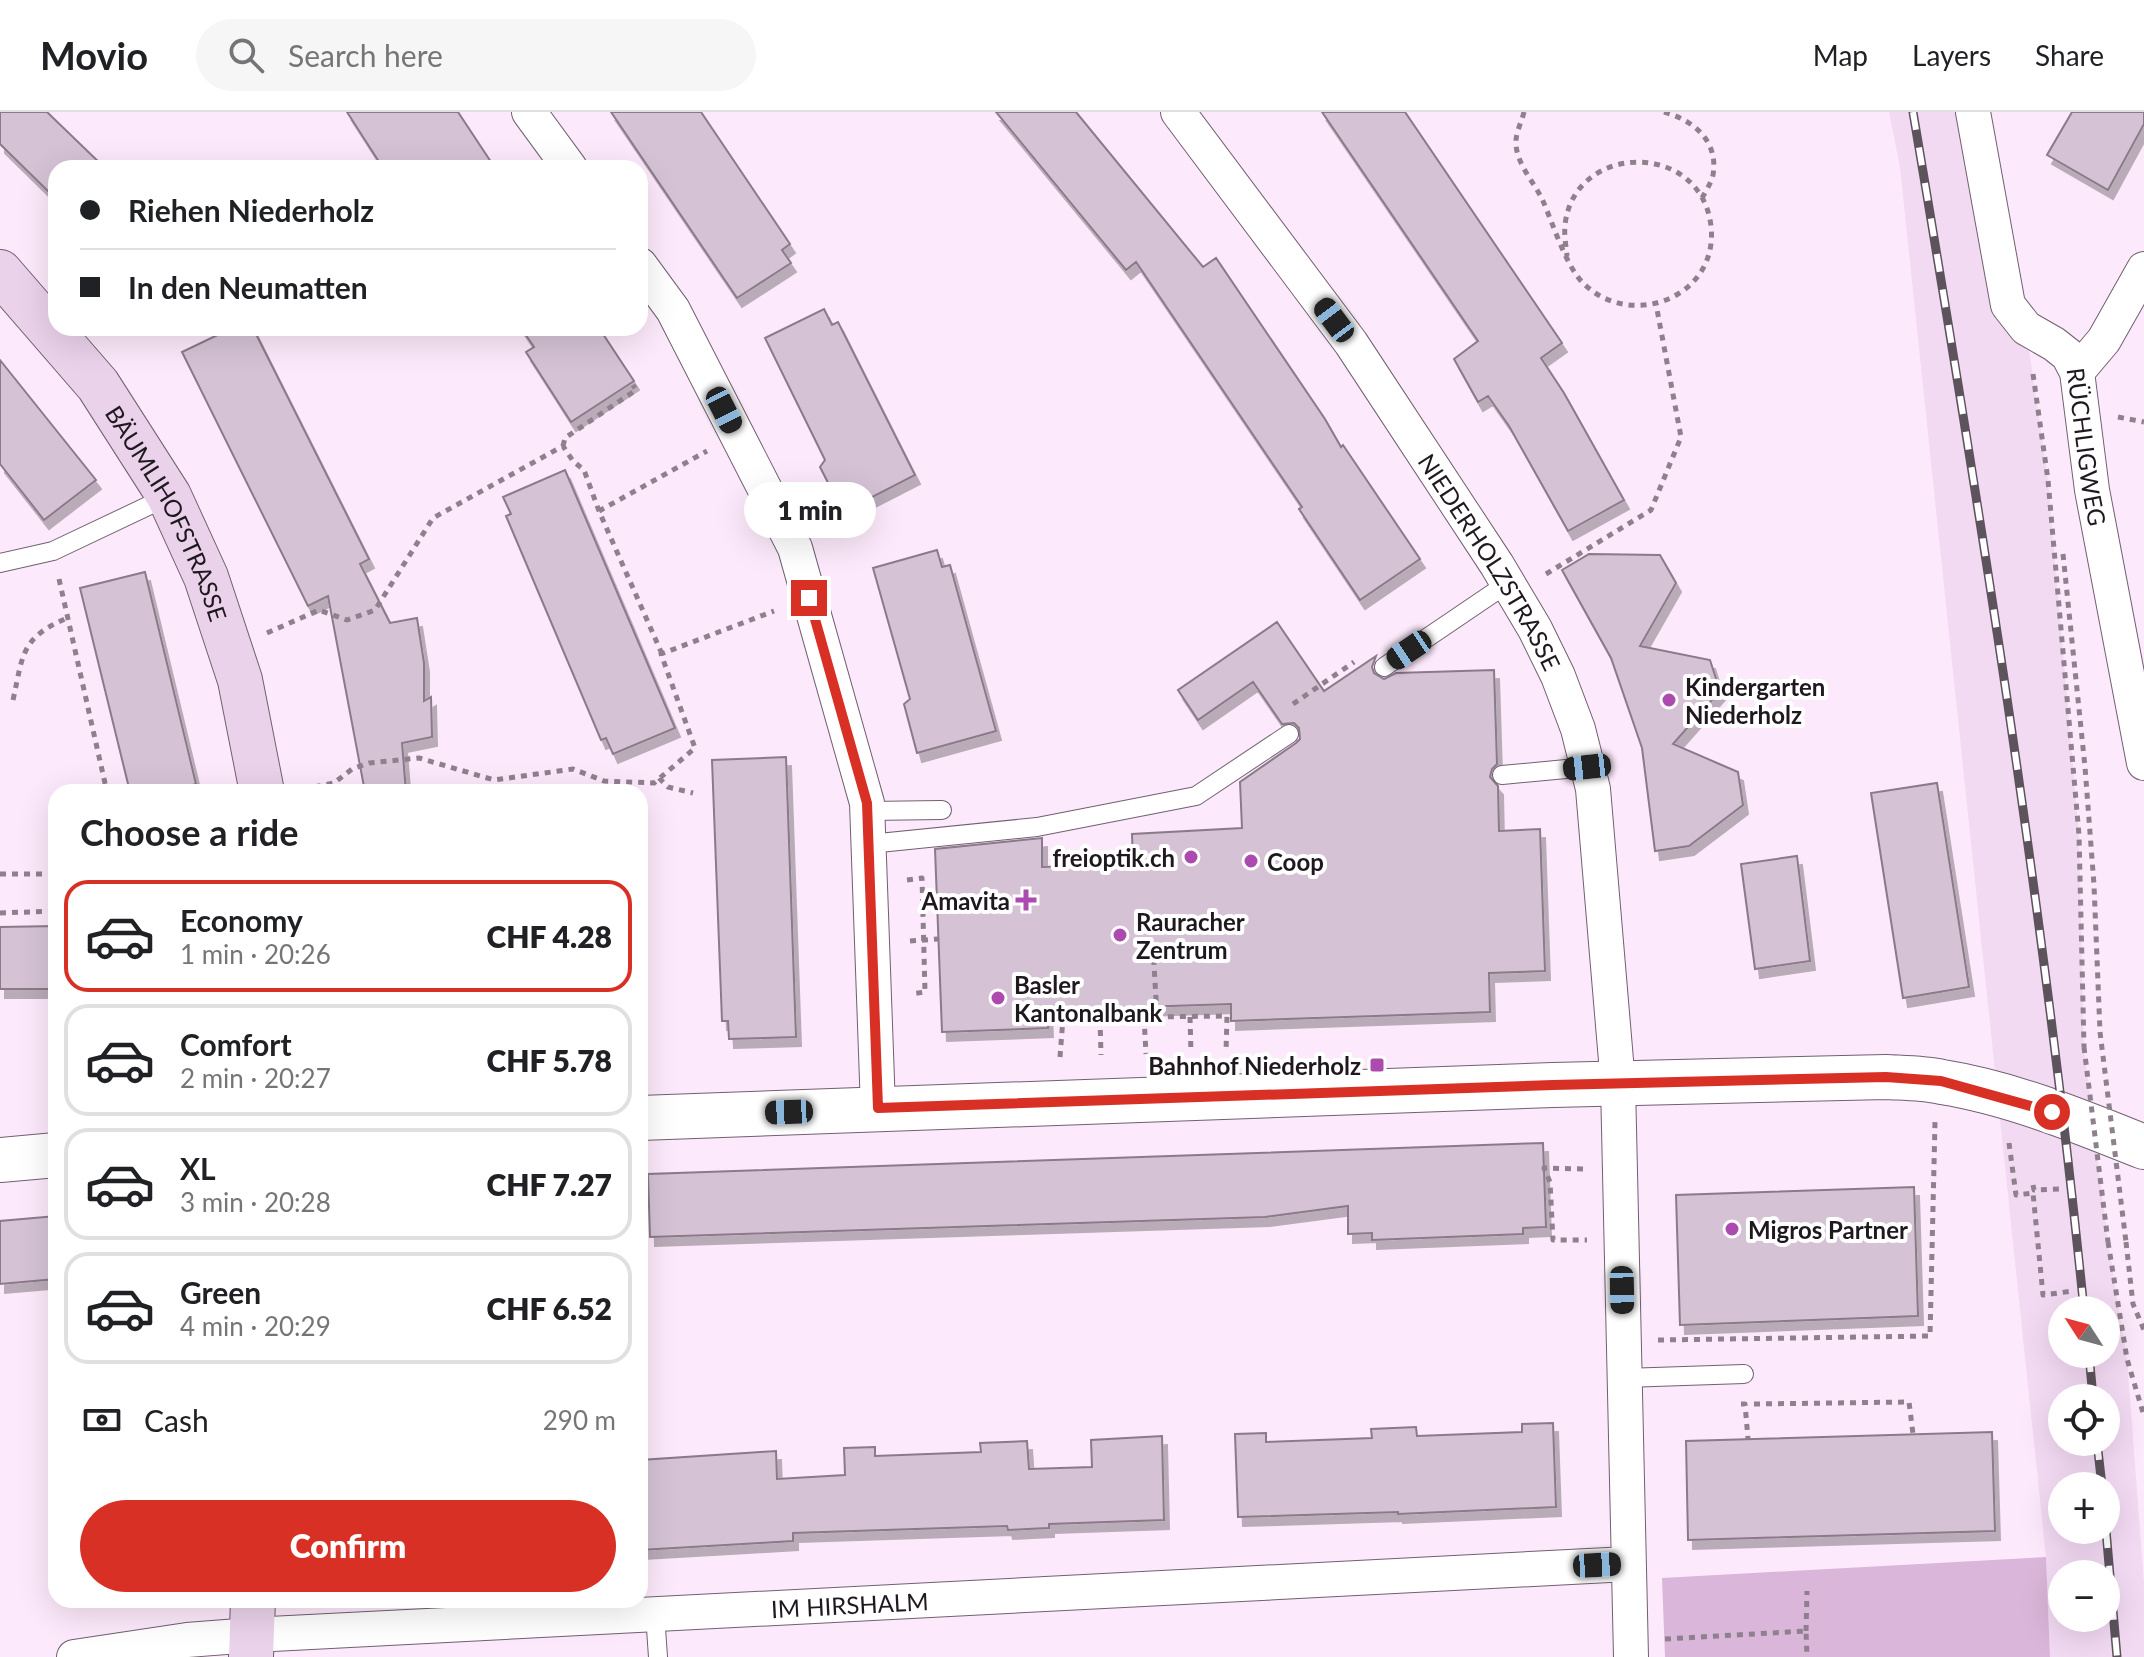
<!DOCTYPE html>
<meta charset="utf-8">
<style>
:root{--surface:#fff;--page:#f6f6f6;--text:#202124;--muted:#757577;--line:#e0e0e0;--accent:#d93025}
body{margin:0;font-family:Lato,sans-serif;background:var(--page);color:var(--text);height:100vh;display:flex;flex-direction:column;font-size:30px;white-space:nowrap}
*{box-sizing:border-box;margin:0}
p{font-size:26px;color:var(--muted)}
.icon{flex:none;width:44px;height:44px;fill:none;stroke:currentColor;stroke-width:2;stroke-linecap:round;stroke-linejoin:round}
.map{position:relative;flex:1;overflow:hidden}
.drawer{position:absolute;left:48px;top:672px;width:600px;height:824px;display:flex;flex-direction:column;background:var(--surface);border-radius:24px;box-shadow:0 8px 32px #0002}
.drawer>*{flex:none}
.hud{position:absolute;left:48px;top:48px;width:600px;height:176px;border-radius:24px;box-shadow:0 8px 32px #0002;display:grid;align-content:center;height:176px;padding:0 32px;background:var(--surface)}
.needle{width:52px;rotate:306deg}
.fabs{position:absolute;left:2048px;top:1184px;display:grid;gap:16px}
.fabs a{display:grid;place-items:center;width:72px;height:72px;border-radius:50%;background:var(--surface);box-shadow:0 8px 32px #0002;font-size:40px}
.end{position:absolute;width:36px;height:36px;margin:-18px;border:10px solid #d93025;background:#fff;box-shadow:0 0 0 4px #fff}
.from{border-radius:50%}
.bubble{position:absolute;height:56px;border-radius:28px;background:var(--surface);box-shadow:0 8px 32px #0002;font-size:26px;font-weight:800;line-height:56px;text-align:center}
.car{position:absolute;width:24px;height:48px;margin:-24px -12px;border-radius:10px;box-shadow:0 0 6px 2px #0007;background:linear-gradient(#222 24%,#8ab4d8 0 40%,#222 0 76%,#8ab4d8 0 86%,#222 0)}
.hud b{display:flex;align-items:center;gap:28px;height:76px;font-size:30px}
.hud b+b{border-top:2px solid var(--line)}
.hud i{width:20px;height:20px;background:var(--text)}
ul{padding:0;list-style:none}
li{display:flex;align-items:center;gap:24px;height:112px;margin:0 16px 12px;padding:0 16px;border:4px solid var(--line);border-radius:24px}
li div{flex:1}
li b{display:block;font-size:30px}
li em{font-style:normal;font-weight:800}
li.on{border-color:var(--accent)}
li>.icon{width:72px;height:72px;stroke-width:1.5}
h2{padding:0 32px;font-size:36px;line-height:96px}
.pay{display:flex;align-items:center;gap:20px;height:88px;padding:0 32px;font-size:30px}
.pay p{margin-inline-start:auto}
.primary-button{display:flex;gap:16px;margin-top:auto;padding:16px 32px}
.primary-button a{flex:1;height:92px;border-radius:48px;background:var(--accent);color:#fff;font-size:32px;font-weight:800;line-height:92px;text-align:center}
header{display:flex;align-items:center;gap:48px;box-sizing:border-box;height:112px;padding:0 40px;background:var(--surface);border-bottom:2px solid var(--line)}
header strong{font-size:38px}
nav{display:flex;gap:44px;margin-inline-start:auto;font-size:28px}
.search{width:560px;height:72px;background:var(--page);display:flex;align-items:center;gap:20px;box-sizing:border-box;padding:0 28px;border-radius:44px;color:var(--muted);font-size:30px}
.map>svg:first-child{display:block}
.built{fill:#f3daf3;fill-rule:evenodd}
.green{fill:#dab6da}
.building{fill:#d5c3d5;stroke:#8b7a8a;stroke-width:2;filter:url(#shadow)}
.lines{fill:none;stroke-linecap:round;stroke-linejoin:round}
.service-casing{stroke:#716070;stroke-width:20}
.minor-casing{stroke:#716070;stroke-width:36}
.tertiary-casing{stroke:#716070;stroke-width:46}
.secondary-casing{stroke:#716070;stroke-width:46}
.path{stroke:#8e818d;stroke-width:5;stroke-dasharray:6 6;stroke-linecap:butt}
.service{stroke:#fff;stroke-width:18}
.minor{stroke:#fff;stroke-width:34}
.tertiary{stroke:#fff;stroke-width:44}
.secondary{stroke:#ead2ea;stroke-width:44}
.rail-casing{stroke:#5d535d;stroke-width:9}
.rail{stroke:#fff;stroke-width:6;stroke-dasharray:18;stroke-linecap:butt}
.path-bridge{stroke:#8e818d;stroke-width:5;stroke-dasharray:6 6;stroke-linecap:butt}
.route{stroke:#d93025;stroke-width:10}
.poi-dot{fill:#ad4ab0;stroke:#fff;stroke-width:3}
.labels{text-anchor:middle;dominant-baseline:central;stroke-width:8;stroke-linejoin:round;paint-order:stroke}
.street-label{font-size:24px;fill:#1f181f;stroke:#fff}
.poi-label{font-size:24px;font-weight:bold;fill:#1f181f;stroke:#fff;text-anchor:start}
</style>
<header>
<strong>Movio</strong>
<div class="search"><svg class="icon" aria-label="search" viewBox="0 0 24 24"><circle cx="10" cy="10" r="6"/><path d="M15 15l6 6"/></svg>Search here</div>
<nav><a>Map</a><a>Layers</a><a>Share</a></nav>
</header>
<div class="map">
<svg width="2144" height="1545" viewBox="0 0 2144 1545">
<defs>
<filter id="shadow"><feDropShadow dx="5" dy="9" stdDeviation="0" flood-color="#0004"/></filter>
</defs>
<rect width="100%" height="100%" fill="#fce9fb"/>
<path class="built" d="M1889 0H1973L2026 216 2048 368 2079 723 2084 935 2108 1130 2127 1247 2144 1471V1545H2050L2046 1445 1900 55ZM2062 1198H2106V1242H2062ZM2062 1286H2106V1330H2062ZM2062 1374H2106V1418H2062ZM2062 1462H2106V1506H2062Z"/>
<path class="green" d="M2046 1445 2050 1545H1665L1662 1466Z"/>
<path class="building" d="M0 0H47L105 56H56V87L0 32Z
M347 0H458L495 56H383Z
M611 0H701L790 132 782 138 791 151 737 186Z
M996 0H1076L1203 155 1216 146 1325 307 1341 335 1343 333 1420 447 1360 488 1299 397 1302 395 1136 150 1126 158Z
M1322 0H1405L1562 231 1541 246 1564 281 1624 388 1568 419 1509 314 1488 284 1478 290 1454 247 1478 229Z
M2072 0H2144V12L2108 78 2047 43Z
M824 197 832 213 838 210 915 363 843 400 820 355 825 348 765 226Z
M232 216H253L369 447 360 452 390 511 417 506 424 551V589L431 585 432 625 402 631 406 680H365L328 484 308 494 182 240Z
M521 216H599L634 269 571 310 526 240 534 235Z
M0 248 96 368 44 408 0 352Z
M565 358 675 616 613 642 606 626 601 628 506 404 511 402 503 385Z
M937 438 942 455 950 453 996 619 917 641 904 592 910 587 873 456Z
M1589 442 1660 443 1676 471 1640 534 1710 548 1720 579 1673 632 1738 660 1743 693 1689 734 1655 739 1642 636 1611 546 1562 458Z
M145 460 196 672 186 675 188 680H130L80 476Z
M1277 510 1324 579 1376 544 1372 555 1374 561 1384 567 1396 561 1494 558 1497 652 1492 657 1490 665 1498 674 1499 719 1540 717 1545 859 1489 861 1490 900 1231 909V892L1047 898 1048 916 942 920 935 737 1042 726V755L1133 752 1132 722 1242 716 1240 670 1296 631 1300 627 1299 616 1294 611 1282 612 1253 570 1198 608 1178 578Z
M786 645 796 925 729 927 728 909H722L712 648Z
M1937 671 1969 875 1903 886 1871 681Z
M1797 744 1810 849 1755 857 1741 752Z
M56 814V877H0V815Z
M1543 1031 1546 1115 1523 1116V1122L1372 1128V1121L1348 1122V1094L1265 1105 650 1125 648 1062Z
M1914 1075 1918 1204 1680 1213 1676 1083Z
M56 1104V1167L0 1172V1109Z
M1553 1311 1556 1395 1398 1402V1400L1238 1405 1235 1322 1266 1321V1330L1372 1326 1371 1317 1416 1315 1417 1324 1522 1320V1312Z
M1992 1320 1995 1419 1688 1428 1686 1329Z
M1162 1324 1164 1408 1049 1412V1416L1027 1417 1008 1418 1007 1414 793 1421V1429L640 1438V1348L776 1339 777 1367 845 1363 844 1336 875 1335V1344L981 1340 980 1331 1027 1329 1029 1357 1092 1355 1091 1328Z"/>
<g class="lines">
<defs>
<path id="service" d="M0 451 53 439 169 384
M1384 555 1508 471
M1502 663 1587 655
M868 699 942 698
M869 732 1037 715 1196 684 1289 622
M1624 1266 1744 1262
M655 1502 658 1545"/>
<g id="minor">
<path d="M529 0 570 56"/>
<path id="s1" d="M1178 0 1351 231 1497 453 1535 517 1558 564 1578 617 1593 677 1618 972 1631 1545"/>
<path id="s2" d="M1973 0 2008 193 2026 216 2054 232 2068 243 2077 260 2092 378 2144 651"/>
<path d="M640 153 673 198 795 436 867 691 878 996"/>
<path d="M2077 260 2104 228 2144 157"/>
<path id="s3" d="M74 1545 187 1528 252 1523 1628 1452"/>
</g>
<path id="tertiary" d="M640 1006 1553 973 1886 965C1904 966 1924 966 1942 970 2011 981 2079 1009 2144 1035
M0 1048 56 1043"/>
<g id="secondary">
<path id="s4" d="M0 160 98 273 169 384 206 465 240 568 262 680"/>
<path d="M251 1545 253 1488"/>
</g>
</defs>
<use href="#service" class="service-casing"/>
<use href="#minor" class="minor-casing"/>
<use href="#tertiary" class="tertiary-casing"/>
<use href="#secondary" class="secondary-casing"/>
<path class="path" d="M1524 0C1522 9 1516 20 1516 29 1515 51 1535 71 1543 89 1553 112 1566 154 1583 171 1631 219 1719 185 1711 114 1701 28 1574 30 1565 113 1564 123 1566 134 1567 144
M1664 0C1693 8 1719 29 1713 63 1711 71 1706 79 1702 86
M2033 262 2048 368 2079 723 2084 935
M2118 305 2144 310
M563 334 565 326 636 278 633 273
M2063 442 2085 655 2094 773 2100 920
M1546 462 1651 398 1681 325 1656 192
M59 467 107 680
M267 521 319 498 347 508 375 498 433 406 563 334 573 349 584 358 599 399
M662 542 599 399 707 339
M13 588C23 544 20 526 67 506
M1293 592 1354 550
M659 666 668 675 693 681
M303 677 334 671 352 657 369 651 419 646 494 668 573 657 604 669 654 671 695 636 661 542 774 499
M0 762H56
M907 768 922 766 925 880 911 882
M0 801 56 799
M910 829 938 827
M1153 835 1157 905
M1144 905 1146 942
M1190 905 1191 941
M1100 906 1101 943
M1060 945 1063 906 1227 904 1226 940
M2009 1031 2016 1083 2033 1081 2043 1183 2073 1179
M1583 1057 1544 1056 1550 1070 1553 1128H1587
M2033 1073 2034 1078 2061 1077
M2108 1130 2127 1247 2144 1304
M2126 1130 2133 1192 2144 1218
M1658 1228 1930 1224 1935 1010
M1741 1292H1745L1748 1327
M1754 1292 1909 1290 1913 1322
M1806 1519 1807 1479
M1665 1527 1806 1519 1807 1545"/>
<use href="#service" class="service"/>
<use href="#minor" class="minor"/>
<use href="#tertiary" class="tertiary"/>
<use href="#secondary" class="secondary"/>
<defs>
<path id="rail" d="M1913 0C1980 398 2044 796 2084 1198
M2089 1242 2093 1286
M2097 1330 2102 1374
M2106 1418 2117 1545"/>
</defs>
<use href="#rail" class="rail-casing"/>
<use href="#rail" class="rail"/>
<path class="path-bridge" d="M2100 920 2126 1130
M2084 935 2108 1130"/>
</g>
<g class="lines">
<path class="route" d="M809 486 867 691 878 996 1553 973 1886 965 1941 969 2052 1000"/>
</g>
<g class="poi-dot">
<circle cx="1669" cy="588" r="8"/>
<circle cx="1191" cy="745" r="8"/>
<circle cx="1251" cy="749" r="8"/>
<path d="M1022 776h8v8h8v8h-8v8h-8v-8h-8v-8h8z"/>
<circle cx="1120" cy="823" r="8"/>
<circle cx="998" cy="886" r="8"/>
<rect x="1369" y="945" width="16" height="16" rx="4"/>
<circle cx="1732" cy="1117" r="8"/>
</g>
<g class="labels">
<g class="street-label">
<text stroke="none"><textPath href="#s2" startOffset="370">RÜCHLIGWEG</textPath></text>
<text stroke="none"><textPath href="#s4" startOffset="296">BÄUMLIHOFSTRASSE</textPath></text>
<text stroke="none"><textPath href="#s1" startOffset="548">NIEDERHOLZSTRASSE</textPath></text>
<text stroke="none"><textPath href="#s3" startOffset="778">IM HIRSHALM</textPath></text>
</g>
<g class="poi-label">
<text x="1685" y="574">Kindergarten<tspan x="1685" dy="28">Niederholz</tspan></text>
<text x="1175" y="745" text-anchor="end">freioptik.ch</text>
<text x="1267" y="749">Coop</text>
<text x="1010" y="788" text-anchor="end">Amavita</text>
<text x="1136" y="809">Rauracher<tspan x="1136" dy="28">Zentrum</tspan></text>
<text x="1014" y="872">Basler<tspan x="1014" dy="28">Kantonalbank</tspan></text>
<text x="1361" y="953" text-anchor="end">Bahnhof Niederholz</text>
<text x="1748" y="1117">Migros Partner</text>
</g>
</g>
</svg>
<div class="fabs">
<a><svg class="needle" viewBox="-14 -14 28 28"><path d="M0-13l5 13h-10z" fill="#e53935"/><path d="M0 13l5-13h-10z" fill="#757577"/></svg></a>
<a><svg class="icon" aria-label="locate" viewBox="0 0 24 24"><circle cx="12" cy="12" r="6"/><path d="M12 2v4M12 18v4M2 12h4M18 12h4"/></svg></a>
<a>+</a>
<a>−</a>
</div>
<i class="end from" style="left:2052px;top:1000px"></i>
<i class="end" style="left:809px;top:486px"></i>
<div class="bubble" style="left:744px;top:370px;width:132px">1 min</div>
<i class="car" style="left:1334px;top:208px;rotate:323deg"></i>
<i class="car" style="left:724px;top:298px;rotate:153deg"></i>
<i class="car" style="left:1409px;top:538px;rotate:236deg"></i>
<i class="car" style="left:1587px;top:655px;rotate:264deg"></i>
<i class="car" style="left:789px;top:1000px;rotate:268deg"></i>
<i class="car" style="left:1622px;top:1178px;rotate:179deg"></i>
<i class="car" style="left:1597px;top:1453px;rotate:87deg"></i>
<div class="hud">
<b><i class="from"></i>Riehen Niederholz</b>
<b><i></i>In den Neumatten</b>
</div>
<section class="drawer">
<h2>Choose a ride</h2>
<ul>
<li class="on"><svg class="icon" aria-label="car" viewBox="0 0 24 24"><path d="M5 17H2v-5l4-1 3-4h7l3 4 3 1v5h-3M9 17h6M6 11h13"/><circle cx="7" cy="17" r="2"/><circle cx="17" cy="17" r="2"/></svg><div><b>Economy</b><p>1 min · 20:26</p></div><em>CHF 4.28</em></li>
<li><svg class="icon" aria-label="car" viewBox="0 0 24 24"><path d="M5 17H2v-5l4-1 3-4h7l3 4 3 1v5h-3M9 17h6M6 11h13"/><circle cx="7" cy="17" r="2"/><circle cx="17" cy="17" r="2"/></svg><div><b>Comfort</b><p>2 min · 20:27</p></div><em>CHF 5.78</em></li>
<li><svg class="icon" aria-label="car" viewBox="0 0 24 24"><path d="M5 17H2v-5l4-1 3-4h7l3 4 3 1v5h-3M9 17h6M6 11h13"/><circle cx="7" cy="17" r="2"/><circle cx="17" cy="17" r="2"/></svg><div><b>XL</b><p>3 min · 20:28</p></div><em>CHF 7.27</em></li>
<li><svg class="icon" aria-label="car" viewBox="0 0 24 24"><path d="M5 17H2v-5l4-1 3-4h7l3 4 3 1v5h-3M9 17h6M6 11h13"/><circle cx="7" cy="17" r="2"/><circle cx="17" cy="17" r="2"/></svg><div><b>Green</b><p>4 min · 20:29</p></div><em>CHF 6.52</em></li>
</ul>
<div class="pay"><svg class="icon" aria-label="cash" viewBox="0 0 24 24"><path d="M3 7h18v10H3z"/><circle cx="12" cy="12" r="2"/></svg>Cash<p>290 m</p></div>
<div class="primary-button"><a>Confirm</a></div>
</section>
</div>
